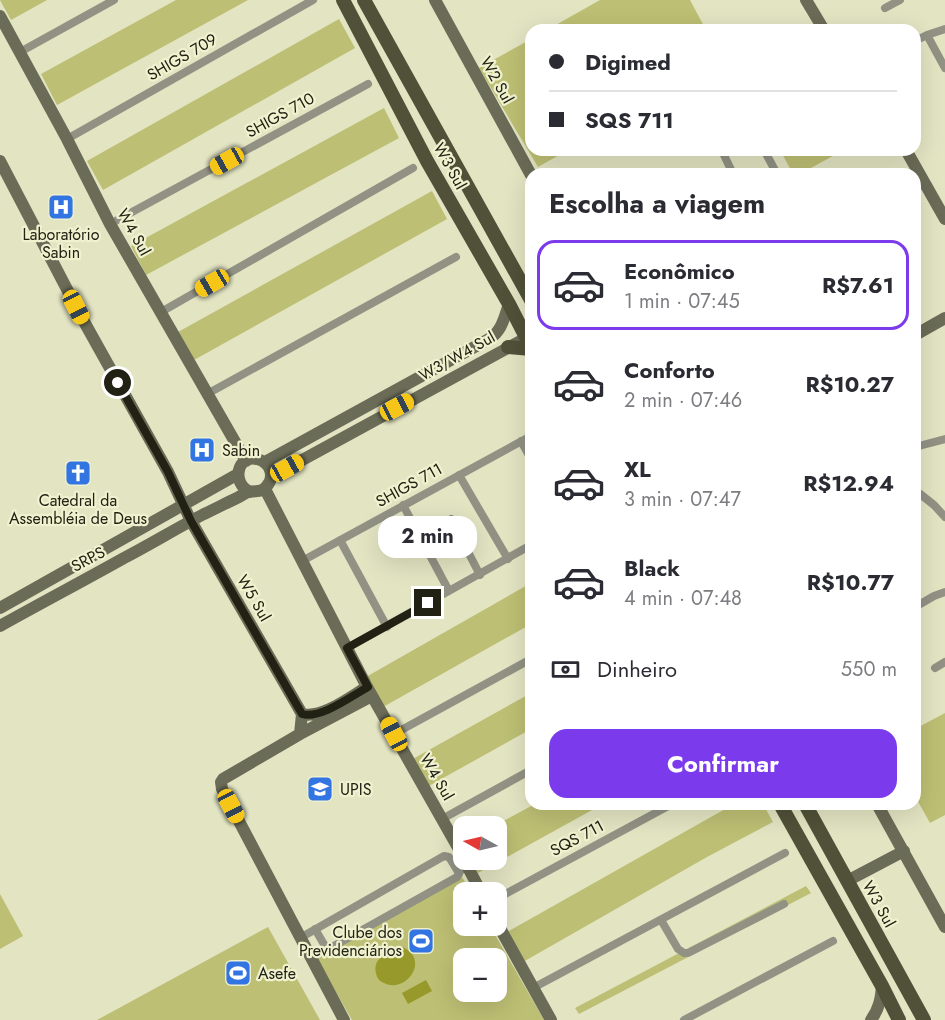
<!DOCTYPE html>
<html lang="pt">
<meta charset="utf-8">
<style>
:root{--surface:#fff;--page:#f7f7f7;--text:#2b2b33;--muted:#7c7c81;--line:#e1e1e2;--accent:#7c3aed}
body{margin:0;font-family:Jost,sans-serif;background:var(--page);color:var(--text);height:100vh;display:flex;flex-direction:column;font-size:22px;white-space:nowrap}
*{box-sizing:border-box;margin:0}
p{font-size:20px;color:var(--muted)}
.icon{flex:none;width:33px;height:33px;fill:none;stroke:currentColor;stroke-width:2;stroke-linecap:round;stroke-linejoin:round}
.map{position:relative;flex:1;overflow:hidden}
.side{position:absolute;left:525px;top:168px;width:396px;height:642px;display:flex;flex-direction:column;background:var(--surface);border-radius:18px;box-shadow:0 6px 24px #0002}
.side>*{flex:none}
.hud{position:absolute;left:525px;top:24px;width:396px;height:132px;border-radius:18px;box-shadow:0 6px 24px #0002;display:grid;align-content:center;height:132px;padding:0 24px;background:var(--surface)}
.needle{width:39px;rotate:278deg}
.buttons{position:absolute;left:453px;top:816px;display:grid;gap:12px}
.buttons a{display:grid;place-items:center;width:54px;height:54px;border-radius:12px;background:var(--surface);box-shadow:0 6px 24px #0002;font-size:30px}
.end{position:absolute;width:27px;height:27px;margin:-14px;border:8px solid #212114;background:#fff;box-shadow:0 0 0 3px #fff}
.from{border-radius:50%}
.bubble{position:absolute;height:42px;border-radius:18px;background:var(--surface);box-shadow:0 6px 24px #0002;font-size:20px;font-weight:700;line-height:42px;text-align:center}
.car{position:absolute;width:18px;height:36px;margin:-18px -9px;border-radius:8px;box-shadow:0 0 4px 2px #0007;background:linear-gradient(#f5c518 24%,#345 0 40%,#f5c518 0 76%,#345 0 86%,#f5c518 0)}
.hud b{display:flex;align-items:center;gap:21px;height:57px;font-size:22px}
.hud b+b{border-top:2px solid var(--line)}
.hud i{width:15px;height:15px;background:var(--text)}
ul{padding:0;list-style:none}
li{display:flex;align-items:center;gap:18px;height:90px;margin:0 12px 9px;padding:0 12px;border:3px solid transparent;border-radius:18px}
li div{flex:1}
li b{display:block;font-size:22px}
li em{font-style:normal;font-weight:700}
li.on{border-color:var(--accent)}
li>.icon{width:54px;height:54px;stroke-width:1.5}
h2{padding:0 24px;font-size:27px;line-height:72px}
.pay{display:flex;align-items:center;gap:15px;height:66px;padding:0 24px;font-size:22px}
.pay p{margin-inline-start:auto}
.primary-button{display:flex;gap:12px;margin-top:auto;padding:12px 24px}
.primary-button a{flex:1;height:69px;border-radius:18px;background:var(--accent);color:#fff;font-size:24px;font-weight:700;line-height:69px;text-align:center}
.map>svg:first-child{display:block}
.green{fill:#bdbf74;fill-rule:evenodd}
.water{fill:#98992b}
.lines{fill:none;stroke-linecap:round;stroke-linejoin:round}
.street{stroke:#919284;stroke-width:8}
.secondary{stroke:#6b6c57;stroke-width:12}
.primary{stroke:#505138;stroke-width:14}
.route{stroke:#212114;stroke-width:8}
.labels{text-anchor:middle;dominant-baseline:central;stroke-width:4.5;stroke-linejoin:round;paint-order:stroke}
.street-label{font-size:16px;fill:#212114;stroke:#f0f2cf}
.poi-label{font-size:16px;fill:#212114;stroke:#f0f2cf;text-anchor:start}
</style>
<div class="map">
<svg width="945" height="1020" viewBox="0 0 945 1020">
<rect width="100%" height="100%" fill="#e2e4c2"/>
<path class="green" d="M0 0H47L11 20Z
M176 0H248L57 105 41 74Z
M600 0H690L706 30H547Z
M339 19 355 48 103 190 87 161Z
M531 39V150H568L538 167 479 68Z
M384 108 399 138 146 275 131 246Z
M780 150H841L842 151 800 174H793Z
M432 191 447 219 194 360 178 332Z
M531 583V624L383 707 366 677Z
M531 693V729L427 787 411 760Z
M945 713V815L930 823 915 796V729Z
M535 804H603L478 873 471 860H496V826H494Z
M734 804H763L773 822 707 857 523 962 507 932Z
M462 877 471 892H464V926H490L544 1020H352L315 956ZM464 958H496V992H464Z
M806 886 811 893 579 1014 575 1008Z
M0 894 23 936 0 949Z
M268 927 320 1020H97Z"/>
<path class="water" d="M403 947C431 961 405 994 384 983 379 981 377 978 376 973 372 957 391 950 403 947Z
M426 980 432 991 408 1004 402 993Z"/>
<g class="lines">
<path class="street" d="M885 8 900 0
M927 35 945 68
M915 41 927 35 945 29
M20 52 114 0
M67 139 313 0
M764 150 777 174
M724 155 733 174
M813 174 815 173 825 174
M110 224 368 84
M161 312 413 168
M207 394 456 257
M521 441 531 459
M915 447 945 439
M459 475 508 559
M915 490 934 505 945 517
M403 505 449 591
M451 519 480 575
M340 540 387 627
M302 561 531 436
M915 607 934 596 945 592
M347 648 531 545
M935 668 945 662
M394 734 531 659
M442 819 531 770
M496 899 672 804
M661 920 678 949 684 953H688L784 904
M315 929 325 946 332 947 457 877 459 874 457 870
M300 938 444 856 449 857 457 870H462L468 867
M533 988 785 853
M684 1020 833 941"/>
<path class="secondary" d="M435 0 531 175
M806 0 824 30
M0 16 67 139 110 224 246 461
M906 150 945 219
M0 161 82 318 168 472 191 521 302 714 300 734
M915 335 945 318
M265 462 489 339C502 331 504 318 509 304
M271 477 526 338 531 332
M265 489 367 687 464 858
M0 608 238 474
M0 626C41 603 83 581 124 558 151 544 177 528 204 514 215 509 226 503 237 498 241 496 245 493 249 492 256 490 261 493 266 487 276 477 270 462 257 459 237 455 231 483 250 492
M302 714C322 719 350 697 367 687
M877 804 945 927
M464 860 481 892
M847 881 904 851
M496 921 551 1020
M344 1020 222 789 221 782 223 779 300 734 372 696
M871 1020C879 1009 881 999 882 986"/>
<path class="primary" d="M343 0 427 161 509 304 531 347
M364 0 531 300
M508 347 531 349
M780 804 882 986 899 1020
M805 804 924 1020"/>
</g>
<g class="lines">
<path class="route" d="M118 383 168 472 191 521 302 714C321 719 350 697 368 687L347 648 428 603"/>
</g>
<defs>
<symbol id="hospital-square" viewBox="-11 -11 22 22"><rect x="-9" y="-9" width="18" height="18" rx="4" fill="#3275e2" stroke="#f0f2cf"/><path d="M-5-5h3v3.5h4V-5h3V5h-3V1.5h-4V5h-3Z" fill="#fff"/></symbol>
<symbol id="church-square" viewBox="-11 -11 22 22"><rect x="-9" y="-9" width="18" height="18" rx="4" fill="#3275e2" stroke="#f0f2cf"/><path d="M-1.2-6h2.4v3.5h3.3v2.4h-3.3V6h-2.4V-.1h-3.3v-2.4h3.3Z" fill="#fff"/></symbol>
<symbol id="university-square" viewBox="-11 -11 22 22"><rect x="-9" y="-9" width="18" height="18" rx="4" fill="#3275e2" stroke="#f0f2cf"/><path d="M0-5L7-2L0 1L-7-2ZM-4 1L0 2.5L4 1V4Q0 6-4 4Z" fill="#fff"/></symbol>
<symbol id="stadium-square" viewBox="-11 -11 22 22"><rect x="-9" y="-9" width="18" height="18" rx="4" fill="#3275e2" stroke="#f0f2cf"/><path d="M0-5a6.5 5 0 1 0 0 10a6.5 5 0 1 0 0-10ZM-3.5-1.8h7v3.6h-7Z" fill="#fff"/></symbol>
</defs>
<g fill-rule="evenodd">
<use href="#hospital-square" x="46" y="192" width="30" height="30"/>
<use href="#hospital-square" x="187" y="435" width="30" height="30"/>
<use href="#church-square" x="63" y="458" width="30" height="30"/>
<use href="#university-square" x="305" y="774" width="30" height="30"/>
<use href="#stadium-square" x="406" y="926" width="30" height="30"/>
<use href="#stadium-square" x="223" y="958" width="30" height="30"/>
</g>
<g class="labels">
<g class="street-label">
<text transform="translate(182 57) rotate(-30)">SHIGS 709</text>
<text transform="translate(497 80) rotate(61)">W2 Sul</text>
<text transform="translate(280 115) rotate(-29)">SHIGS 710</text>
<text transform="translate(450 166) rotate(61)">W3 Sul</text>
<text transform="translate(134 232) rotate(61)">W4 Sul</text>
<text transform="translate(457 356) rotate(-29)">W3/W4 Sul</text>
<text transform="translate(409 485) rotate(-29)">SHIGS 711</text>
<text transform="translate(88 559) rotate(-28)">SRPS</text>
<text transform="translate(254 598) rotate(60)">W5 Sul</text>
<text transform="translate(437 777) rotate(60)">W4 Sul</text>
<text transform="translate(577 838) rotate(-28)">SQS 711</text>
<text transform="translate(879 904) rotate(61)">W3 Sul</text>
</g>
<g class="poi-label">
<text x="61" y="234" text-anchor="middle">Laboratório<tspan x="61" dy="18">Sabin</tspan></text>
<text x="222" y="450">Sabin</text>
<text x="78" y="500" text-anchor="middle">Catedral da<tspan x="78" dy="18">Assembléia de Deus</tspan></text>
<text x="340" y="789">UPIS</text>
<text x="402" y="932" text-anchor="end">Clube dos<tspan x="402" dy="18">Previdenciários</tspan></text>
<text x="258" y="973">Asefe</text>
</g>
</g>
</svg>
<div class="buttons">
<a><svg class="needle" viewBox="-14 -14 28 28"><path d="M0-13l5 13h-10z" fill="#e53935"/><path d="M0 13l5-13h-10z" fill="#7c7c81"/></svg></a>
<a>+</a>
<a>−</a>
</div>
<i class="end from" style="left:118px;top:383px"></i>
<i class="end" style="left:428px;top:603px"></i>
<div class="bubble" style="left:378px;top:516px;width:99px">2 min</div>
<i class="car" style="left:227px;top:161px;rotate:241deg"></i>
<i class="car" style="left:212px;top:283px;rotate:240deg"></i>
<i class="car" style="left:76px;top:307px;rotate:153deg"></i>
<i class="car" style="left:397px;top:407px;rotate:62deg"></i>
<i class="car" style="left:287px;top:468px;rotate:61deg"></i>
<i class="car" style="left:394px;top:734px;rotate:332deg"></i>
<i class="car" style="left:231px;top:806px;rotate:152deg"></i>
<div class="hud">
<b><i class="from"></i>Digimed</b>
<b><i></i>SQS 711</b>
</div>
<section class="side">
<h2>Escolha a viagem</h2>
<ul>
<li class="on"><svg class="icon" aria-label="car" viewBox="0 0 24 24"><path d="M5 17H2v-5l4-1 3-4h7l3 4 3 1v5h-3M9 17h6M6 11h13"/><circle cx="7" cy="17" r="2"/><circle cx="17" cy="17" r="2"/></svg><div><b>Econômico</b><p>1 min · 07:45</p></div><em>R$7.61</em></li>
<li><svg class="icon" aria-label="car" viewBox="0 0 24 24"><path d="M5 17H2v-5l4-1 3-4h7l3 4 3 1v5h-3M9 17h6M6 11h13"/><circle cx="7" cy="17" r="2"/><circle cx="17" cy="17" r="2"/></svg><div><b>Conforto</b><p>2 min · 07:46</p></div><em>R$10.27</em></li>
<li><svg class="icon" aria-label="car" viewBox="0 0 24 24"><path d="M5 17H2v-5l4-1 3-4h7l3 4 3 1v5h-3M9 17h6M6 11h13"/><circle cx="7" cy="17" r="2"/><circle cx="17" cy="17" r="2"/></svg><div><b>XL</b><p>3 min · 07:47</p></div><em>R$12.94</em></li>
<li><svg class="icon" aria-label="car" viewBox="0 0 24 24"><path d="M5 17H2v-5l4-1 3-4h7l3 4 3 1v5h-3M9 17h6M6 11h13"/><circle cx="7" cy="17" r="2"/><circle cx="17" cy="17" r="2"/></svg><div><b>Black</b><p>4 min · 07:48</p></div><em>R$10.77</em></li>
</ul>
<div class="pay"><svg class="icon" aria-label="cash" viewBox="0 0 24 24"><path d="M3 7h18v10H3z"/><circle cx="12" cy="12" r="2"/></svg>Dinheiro<p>550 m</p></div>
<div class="primary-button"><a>Confirmar</a></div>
</section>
</div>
